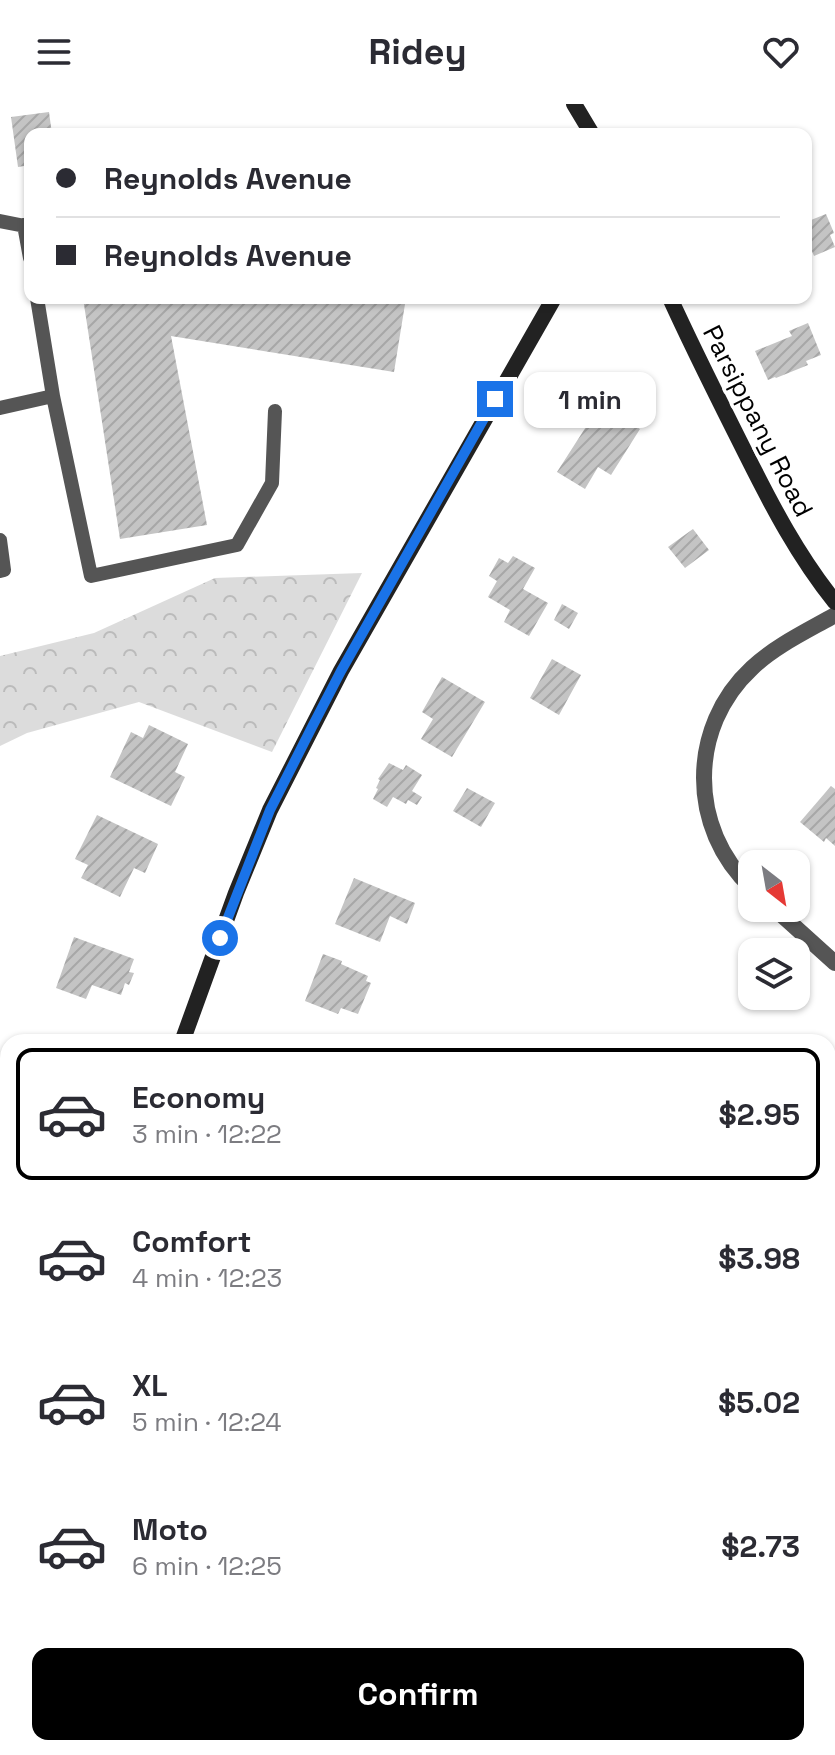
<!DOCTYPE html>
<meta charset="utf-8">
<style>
:root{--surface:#fff;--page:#f7f7f7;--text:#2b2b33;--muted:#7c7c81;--line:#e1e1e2;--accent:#000}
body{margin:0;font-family:"Space Grotesk",sans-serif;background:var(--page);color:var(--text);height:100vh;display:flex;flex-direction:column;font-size:30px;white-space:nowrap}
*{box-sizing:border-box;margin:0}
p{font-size:26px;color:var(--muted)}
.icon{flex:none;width:44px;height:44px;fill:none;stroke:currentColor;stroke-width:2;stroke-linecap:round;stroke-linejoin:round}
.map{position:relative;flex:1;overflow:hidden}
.drawer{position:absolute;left:0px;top:930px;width:836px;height:722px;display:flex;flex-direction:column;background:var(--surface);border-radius:24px 24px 0 0;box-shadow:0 2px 6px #0004}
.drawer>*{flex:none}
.banner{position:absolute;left:24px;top:24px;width:788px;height:176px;border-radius:16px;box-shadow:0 2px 6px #0004;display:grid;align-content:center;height:176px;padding:0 32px;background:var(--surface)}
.needle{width:52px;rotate:149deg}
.controls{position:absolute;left:738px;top:746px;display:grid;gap:16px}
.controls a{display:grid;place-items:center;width:72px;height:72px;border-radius:16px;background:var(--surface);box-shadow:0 2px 6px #0004;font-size:40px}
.end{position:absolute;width:36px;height:36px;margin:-18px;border:10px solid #1a73e8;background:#fff;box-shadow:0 0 0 4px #fff}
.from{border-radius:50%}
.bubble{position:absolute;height:56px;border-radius:16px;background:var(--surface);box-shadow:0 2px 6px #0004;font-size:26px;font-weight:600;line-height:56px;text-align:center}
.banner b{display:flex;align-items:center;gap:28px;height:76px;font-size:30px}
.banner b+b{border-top:2px solid var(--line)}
.banner i{width:20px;height:20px;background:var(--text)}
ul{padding:14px 0 0;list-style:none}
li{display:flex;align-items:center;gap:24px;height:132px;margin:0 16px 12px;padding:0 16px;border:4px solid transparent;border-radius:16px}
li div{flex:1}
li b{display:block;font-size:30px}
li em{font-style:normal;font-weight:600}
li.selected{border-color:var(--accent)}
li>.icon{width:72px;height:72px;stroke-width:1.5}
.primary-button{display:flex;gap:16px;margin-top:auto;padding:16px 32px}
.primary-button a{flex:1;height:92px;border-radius:16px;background:var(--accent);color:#fff;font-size:32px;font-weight:600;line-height:92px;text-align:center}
header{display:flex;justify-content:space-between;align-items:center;height:104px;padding:0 32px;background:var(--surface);font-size:36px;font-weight:600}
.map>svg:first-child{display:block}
.forest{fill:url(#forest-crowns)}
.building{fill:url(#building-hatch)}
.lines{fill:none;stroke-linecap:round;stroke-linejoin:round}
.lane{stroke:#555;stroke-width:14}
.street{stroke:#555;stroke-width:16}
.secondary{stroke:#222;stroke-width:16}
.route{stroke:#1a73e8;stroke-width:10}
.labels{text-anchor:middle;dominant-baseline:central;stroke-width:7;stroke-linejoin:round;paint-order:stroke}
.street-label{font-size:26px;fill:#000;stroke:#fff}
</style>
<header><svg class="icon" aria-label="menu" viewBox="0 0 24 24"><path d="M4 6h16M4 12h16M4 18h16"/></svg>Ridey<svg class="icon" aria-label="heart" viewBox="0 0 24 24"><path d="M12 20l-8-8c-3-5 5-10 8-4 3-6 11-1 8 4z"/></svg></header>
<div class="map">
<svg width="835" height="1651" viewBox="0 0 835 1651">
<defs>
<pattern id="forest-crowns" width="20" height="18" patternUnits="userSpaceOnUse" patternTransform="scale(2)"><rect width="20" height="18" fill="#dcdcdc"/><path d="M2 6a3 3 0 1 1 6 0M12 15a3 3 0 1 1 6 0" fill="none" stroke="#bbb"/></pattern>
<pattern id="building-hatch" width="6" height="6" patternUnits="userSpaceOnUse" patternTransform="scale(2)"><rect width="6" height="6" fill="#c4c4c4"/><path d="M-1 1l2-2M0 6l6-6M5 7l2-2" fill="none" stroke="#a7a7a7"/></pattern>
</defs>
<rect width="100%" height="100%" fill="#fff"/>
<path class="forest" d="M362 469 272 648 139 598 27 629 0 642V552L94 529 215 474Z"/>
<path class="building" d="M49 8 52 30H30V61L18 63 11 13Z
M826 110 834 129 830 131 835 143 814 152 806 133V118Z
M83 194H406L394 268 171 232 207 421 120 435Z
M808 219 821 251 806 257 808 261 776 274 775 273 768 276 755 247 792 232 789 227Z
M600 301 640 325 611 371 598 363 585 385 557 368Z
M693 425 709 446 685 464 668 443Z
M513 452 535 464 523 485 548 499 529 532 504 518 510 506 488 493 497 477 489 472 499 454 508 459Z
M562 500 578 509 569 525 554 516Z
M552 555 581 571 559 611 530 594Z
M442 573 485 598 452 653 421 635 433 615 422 608Z
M149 621 188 640 175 668 185 673 171 702 110 673 131 628 143 634Z
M389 659 403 666 406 661 422 671 412 687 422 693 417 701 408 696 406 700 393 693 387 703 373 695 378 685 376 684 380 676 378 675Z
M831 682 835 685V742L826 734 824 738 800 718Z
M467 684 495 699 481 723 453 707Z
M97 711 158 740 145 769 134 764 120 793 81 774 88 761 75 755Z
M354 774 415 799 407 820 390 812 380 838 335 820Z
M74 833 134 855 129 868 134 869 129 881 125 879 121 891 92 881 86 895 56 884Z
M323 850 342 857 341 860 368 872 366 877 371 879 358 910 341 904 338 910 305 897Z
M828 989 835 993V1020L833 1024 828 1022Z
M828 1269 835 1272V1310L828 1324Z
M828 1508 835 1512V1551L828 1569Z
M6 1624 8 1625V1644H45L42 1651H0V1638Z
M326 1644H380L378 1651H324Z
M735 1644H781L777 1651H732Z"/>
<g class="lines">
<path class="lane" d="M0 117 30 123
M24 121 30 154
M37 194 53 292
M0 304 53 292 91 472 237 441 272 379 275 307
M0 436 4 466 0 467"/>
<path class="street" d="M752 784C688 725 688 623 752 564 775 542 807 527 835 511
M774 804 835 859
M828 1419 835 1423
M458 1651 461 1644"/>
<path class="secondary" d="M574 0 592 30
M670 194C694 247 720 298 746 350 772 402 798 452 835 498
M182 938 236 789 270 706 341 567 554 194
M0 1254 8 1255
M0 1439 8 1417"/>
</g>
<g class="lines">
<path class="route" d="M220 834 270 706 312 623 341 567 495 295"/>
</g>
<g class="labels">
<g class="street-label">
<text transform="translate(758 317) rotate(63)">Parsippany Road</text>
</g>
</g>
</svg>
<div class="controls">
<a><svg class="needle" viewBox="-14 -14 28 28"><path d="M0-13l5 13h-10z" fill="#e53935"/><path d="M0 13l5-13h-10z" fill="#7c7c81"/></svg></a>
<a><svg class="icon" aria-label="layers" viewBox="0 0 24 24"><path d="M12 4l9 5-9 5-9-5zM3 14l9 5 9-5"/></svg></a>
</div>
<i class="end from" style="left:220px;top:834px"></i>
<i class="end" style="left:495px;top:295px"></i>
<div class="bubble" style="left:524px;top:268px;width:132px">1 min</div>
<div class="banner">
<b><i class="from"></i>Reynolds Avenue</b>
<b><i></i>Reynolds Avenue</b>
</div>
<section class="drawer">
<ul>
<li class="selected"><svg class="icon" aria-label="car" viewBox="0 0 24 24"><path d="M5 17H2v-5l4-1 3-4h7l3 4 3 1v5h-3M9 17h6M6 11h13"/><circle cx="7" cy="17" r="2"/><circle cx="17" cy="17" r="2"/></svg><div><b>Economy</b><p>3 min · 12:22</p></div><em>$2.95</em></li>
<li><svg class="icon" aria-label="car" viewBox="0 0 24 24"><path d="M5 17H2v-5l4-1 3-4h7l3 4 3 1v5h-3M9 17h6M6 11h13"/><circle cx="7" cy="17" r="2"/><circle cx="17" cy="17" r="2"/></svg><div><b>Comfort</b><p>4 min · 12:23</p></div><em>$3.98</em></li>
<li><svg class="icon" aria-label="car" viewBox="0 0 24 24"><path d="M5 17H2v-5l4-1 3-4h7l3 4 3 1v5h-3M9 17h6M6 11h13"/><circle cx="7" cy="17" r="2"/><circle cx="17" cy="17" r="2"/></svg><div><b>XL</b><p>5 min · 12:24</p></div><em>$5.02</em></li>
<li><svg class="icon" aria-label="car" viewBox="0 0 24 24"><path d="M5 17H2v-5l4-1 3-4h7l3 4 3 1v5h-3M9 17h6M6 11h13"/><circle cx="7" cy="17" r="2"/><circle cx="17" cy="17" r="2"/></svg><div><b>Moto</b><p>6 min · 12:25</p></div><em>$2.73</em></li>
</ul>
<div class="primary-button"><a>Confirm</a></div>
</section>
</div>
